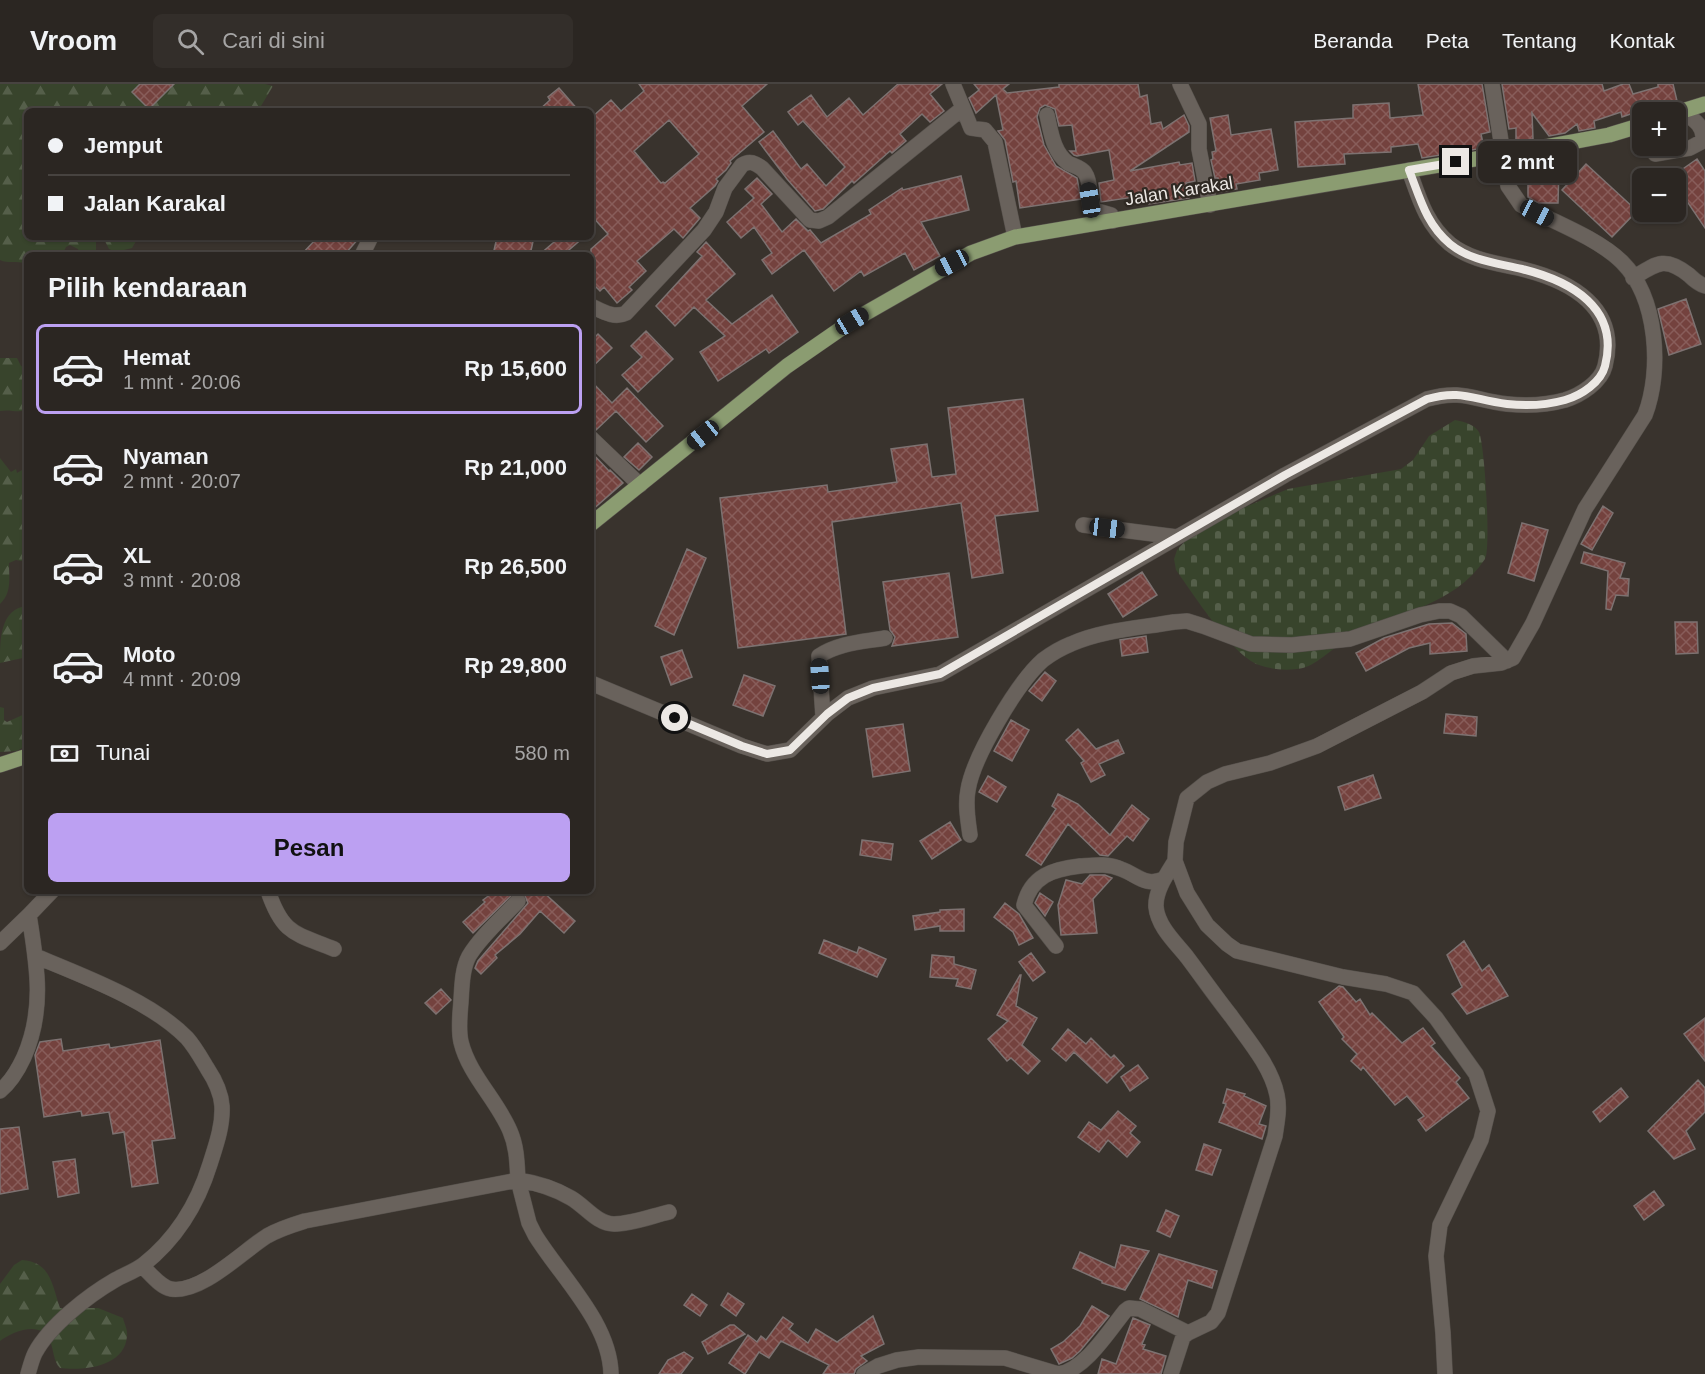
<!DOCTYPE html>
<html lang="id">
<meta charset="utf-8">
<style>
:root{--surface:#2b2622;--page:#332e2a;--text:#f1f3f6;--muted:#a6a5a5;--line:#474340;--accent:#bca0f2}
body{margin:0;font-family:Arial,sans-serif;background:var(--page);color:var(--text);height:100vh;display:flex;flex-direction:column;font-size:22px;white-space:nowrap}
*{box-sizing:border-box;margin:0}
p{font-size:20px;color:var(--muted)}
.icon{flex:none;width:33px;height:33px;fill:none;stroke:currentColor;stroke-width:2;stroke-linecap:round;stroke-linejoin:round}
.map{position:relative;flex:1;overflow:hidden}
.side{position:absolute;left:24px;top:168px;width:570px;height:642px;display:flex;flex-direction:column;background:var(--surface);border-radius:9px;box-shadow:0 2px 4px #0004,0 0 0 2px var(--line)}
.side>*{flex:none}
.guide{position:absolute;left:24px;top:24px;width:570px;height:132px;border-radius:9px;box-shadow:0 2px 4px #0004,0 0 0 2px var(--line);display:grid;align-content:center;height:132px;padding:0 24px;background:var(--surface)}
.controls{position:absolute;left:1632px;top:18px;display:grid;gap:12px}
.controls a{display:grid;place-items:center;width:54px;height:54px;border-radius:9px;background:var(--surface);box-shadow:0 2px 4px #0004,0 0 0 2px var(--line);font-size:30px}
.end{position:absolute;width:27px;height:27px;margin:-14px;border:8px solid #ece8e4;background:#111;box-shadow:0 0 0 3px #111}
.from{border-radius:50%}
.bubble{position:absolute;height:42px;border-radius:9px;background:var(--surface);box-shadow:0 2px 4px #0004,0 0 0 2px var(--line);font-size:20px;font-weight:800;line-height:42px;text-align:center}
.car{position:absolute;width:18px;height:36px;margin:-18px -9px;border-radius:8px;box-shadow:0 0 4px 2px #0007;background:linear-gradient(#222 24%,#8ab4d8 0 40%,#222 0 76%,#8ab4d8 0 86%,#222 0)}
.guide b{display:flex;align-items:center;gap:21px;height:57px;font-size:22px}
.guide b+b{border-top:2px solid var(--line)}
.guide i{width:15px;height:15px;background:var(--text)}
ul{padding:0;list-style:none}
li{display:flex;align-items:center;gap:18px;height:90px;margin:0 12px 9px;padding:0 12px;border:3px solid transparent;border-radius:9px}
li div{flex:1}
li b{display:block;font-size:22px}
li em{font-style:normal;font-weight:800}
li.active{border-color:var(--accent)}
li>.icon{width:54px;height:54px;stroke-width:1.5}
h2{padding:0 24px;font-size:27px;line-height:72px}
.pay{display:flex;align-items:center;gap:15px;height:66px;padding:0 24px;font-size:22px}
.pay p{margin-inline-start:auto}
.primary-button{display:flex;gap:12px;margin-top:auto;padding:12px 24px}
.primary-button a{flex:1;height:69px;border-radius:9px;background:var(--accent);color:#111;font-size:24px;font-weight:800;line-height:69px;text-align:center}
header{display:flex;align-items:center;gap:36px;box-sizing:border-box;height:84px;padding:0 30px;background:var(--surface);border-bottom:2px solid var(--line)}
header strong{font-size:28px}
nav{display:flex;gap:33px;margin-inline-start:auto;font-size:21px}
.search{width:420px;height:54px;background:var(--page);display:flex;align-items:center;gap:15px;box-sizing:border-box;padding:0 21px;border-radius:9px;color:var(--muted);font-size:22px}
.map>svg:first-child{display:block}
.forest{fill:url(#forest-firs)}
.cemetery{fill:url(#cemetery-stones)}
.building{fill:url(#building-cross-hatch);stroke:#7d7271;stroke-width:1.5;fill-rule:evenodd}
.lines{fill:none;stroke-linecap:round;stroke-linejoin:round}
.minor-casing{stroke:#55504b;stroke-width:16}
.major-casing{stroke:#55504b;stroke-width:16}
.minor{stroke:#69625c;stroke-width:15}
.major{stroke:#8b9c71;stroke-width:15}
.route{stroke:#ece8e4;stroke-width:8}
.labels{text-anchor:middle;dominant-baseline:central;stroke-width:4.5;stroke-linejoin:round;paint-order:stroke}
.street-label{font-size:18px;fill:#ece8e4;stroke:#2f2923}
</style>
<header>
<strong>Vroom</strong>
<div class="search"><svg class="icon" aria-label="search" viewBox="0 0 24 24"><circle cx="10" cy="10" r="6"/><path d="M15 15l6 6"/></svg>Cari di sini</div>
<nav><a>Beranda</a><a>Peta</a><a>Tentang</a><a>Kontak</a></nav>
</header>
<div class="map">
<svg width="1705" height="1290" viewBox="0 0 1705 1290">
<defs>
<pattern id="forest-firs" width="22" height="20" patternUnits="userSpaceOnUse" patternTransform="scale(1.5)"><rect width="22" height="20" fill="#38442c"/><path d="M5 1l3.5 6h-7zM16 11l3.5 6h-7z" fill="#555f4a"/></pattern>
<pattern id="cemetery-stones" width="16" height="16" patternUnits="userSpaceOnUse" patternTransform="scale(1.5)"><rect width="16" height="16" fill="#38442c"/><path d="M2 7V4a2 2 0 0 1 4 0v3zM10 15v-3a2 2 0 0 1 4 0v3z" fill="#555f4a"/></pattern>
<pattern id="building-cross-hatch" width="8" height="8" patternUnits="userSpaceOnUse" patternTransform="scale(1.5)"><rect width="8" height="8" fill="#74423e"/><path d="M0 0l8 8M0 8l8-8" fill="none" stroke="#885d5a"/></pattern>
</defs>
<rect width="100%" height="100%" fill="#39332d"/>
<path class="forest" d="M0 0H265L273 2 261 22V27H27V153H137V155L132 164 116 168 109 165 104 155H96V171H80L78 165 70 161 66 163 62 171H27L26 180C17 176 8 180 0 176Z
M0 274H17L21 282 27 285V326C17 329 10 325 0 327Z
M0 374 11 388 16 385 17 389 27 383V478L16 476 9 479C9 494 12 509 0 520Z
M27 522V573L0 579C0 555 0 525 27 522Z
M0 623 4 624V636L7 638 27 629V661L17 667 0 668Z
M22 1176C51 1178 52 1201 60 1224H98L123 1234C124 1239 128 1246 127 1252 125 1283 83 1287 60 1284 53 1277 54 1266 50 1257 42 1236 13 1247 0 1257V1200L14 1181Z"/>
<path class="cemetery" d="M1455 336C1464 338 1474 340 1479 348 1485 362 1491 465 1485 475 1455 522 1394 529 1349 554 1335 562 1318 580 1303 584 1288 587 1274 586 1259 581 1232 571 1194 511 1176 486L1174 475 1177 466 1198 443 1288 405 1401 385 1413 376 1429 352Z"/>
<path class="building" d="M140 0H174L149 25 132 8Z
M639 0H767L742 22 764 48 730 77 731 79 726 86 716 95 718 97 715 102 690 124 700 134 683 154 674 145 637 177 646 187 629 203 632 206 617 219 604 203 600 207 591 198V165L608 150 591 131V34L611 16 621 27 644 7ZM669 36 699 70 665 99 663 98 661 99 634 67Z
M898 0H942L930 10 944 27 930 38 922 30 900 50 906 57 892 69 890 67 854 99 852 97 823 125 815 127 787 95 759 58 773 47 801 85 807 80 826 102 845 83 803 37 798 41 788 28 811 11 827 33 849 14 863 31Z
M974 0H1009L1003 5 1007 9 1059 3V0H1138L1140 13 1147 11 1151 40 1161 38 1163 45 1184 31 1189 42V48L1130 87 1179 78 1180 81 1192 79 1195 97 1186 99 1189 114 1149 120 1147 111 1101 118 1099 99 1114 96 1109 66 1077 72 1074 71 1070 67H1076L1072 41 1059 42 1055 25 1045 21 1040 24 1037 33 1044 61 1056 82 1077 94 1081 115 1020 124 1016 97 1013 98 1005 56 998 47 1003 46 996 11 976 29 969 14 979 6Z
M1418 0H1482L1490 48 1481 50 1484 64 1422 74 1418 60 1391 63V68L1344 70 1345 80 1298 83 1295 38 1353 34V21L1389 19 1390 34 1423 31Z
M1502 0H1602L1604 7 1623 0H1629L1633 10 1658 3V0H1673L1677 17 1662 21V19L1622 33 1621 28 1594 37 1595 44 1579 47 1577 40 1565 49 1549 52 1532 29 1533 55 1516 58V44L1509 45Z
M559 4 579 27H538L550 16 548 13Z
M1228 31 1231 51 1271 45 1278 86 1259 89 1260 96 1236 100 1237 105 1220 108 1218 94H1215L1211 76 1213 75 1212 68 1216 67 1210 34Z
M1697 75 1705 87V144L1676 101V94H1670Z
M1586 80 1637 127 1612 153 1562 106Z
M1528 82 1559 83 1558 119H1538L1528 113Z
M961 92 969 126 921 138 940 172 914 186 905 169 864 192 861 187 834 207 804 166 772 190 762 176 772 169 754 143 741 154 727 138 754 114 745 105 757 94 772 110 761 120 782 148 796 135 808 147 810 146 821 159 871 130 869 126 902 104 903 106Z
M318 153H360L344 171H301Z
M497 153H534L530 171H493Z
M560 153H584L563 171H539Z
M706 158 735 190 706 216 732 240 772 211 798 248 769 269 766 265 718 297 700 268 725 252 694 223 675 242 656 222 702 172 697 168Z
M1686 215 1701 260 1669 271 1658 225Z
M646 247 673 275 638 308 622 291 642 273 631 262Z
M598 250 612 264 591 284V257Z
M591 297 612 319 627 304 663 342 646 358 616 327 596 346 591 345Z
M1023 315 1038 427 995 432 1003 489 972 494 961 419 832 438 846 550 738 564 720 414 827 401 828 408 897 398 891 365 927 360 932 393 956 390 948 324Z
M638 359 652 373 639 386 624 373Z
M591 368 609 387 610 386 623 399 591 427Z
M1603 422 1613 429 1592 466 1581 460Z
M1522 439 1548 446 1534 497 1508 489Z
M687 465 706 474 674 551 655 542Z
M1584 468 1625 479 1620 494 1629 495 1628 512 1616 511 1611 526 1606 525 1608 487 1581 479Z
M1142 488 1157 511 1123 533 1108 510Z
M949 489 958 553 892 562 895 553 890 546 883 498Z
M1675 538H1697L1698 569 1676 570Z
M1452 539 1466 550 1467 567 1430 570V559L1409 564 1366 587 1356 569 1384 554 1429 540Z
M1146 552 1148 568 1122 572 1120 556Z
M682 566 692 593 671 601 661 573Z
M1045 588 1056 597 1042 617 1029 607Z
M744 591 775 602 763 632 733 621Z
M1446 630 1477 633 1476 652 1444 649Z
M1011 636 1029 646 1012 677 994 667Z
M903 640 910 687 873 693 866 645Z
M1078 645 1096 665 1118 656 1124 669 1099 680 1105 691 1091 698 1081 679 1084 677 1066 656Z
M1373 691 1381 714 1345 726 1338 703Z
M988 692 1006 703 997 718 979 708Z
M1058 710 1078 720 1110 751 1132 721 1149 735 1133 757 1127 752 1108 772 1100 771 1068 740 1041 781 1026 771 1056 725 1052 722Z
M950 738 961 756 932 775 920 757Z
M862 756 893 760 891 776 860 771Z
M1090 791H1105L1112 794 1093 815 1097 849 1061 851 1058 821 1066 796 1082 800Z
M495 807H542L575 837 564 849 540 827 520 850 495 871 497 874 481 890 475 884 478 877 528 819 524 810 515 808 473 849 463 838 485 818 483 816Z
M1040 809 1053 818 1045 832 1035 819Z
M1005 819 1019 830 1033 854 1019 861 1013 848 994 833Z
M964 825V847H940V842L915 846 913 832 940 828V826Z
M824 856 857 869 859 863 886 875 877 893 819 869Z
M1464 857 1482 887 1489 881 1508 912 1467 930 1452 910 1462 903 1447 871Z
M1031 869 1045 888 1033 897 1019 878Z
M932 871 954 873V880L976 886 971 905 956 902 958 895 930 893Z
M1020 891H1021L1016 922 1037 934 1022 961 1040 977 1028 990 1011 974 1007 977 988 955 1008 937 997 931Z
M1339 902 1343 903 1356 918 1360 915 1370 931 1372 929 1402 959 1423 944 1435 959 1431 962 1460 994 1456 998 1469 1014 1426 1047 1418 1036 1424 1032 1407 1012 1395 1021 1363 983 1361 986 1351 977 1357 970 1342 955 1344 953 1319 918Z
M441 905 451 916 436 930 425 919Z
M1705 934V977L1684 950Z
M1068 945 1086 960 1091 954 1111 974 1114 971 1124 982 1107 999 1074 968 1066 977 1052 965Z
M61 955 63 967 109 960 110 964 160 956 175 1054 152 1057 158 1099 132 1103 124 1048 113 1050 109 1028 82 1032 81 1027 44 1033 35 971 40 958Z
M1138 981 1148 994 1130 1007 1121 993Z
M1698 996 1705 1004V1028L1686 1047 1695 1065 1674 1075 1648 1047Z
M1621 1004 1628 1013 1600 1038 1593 1028Z
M1227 1005 1245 1010 1244 1012 1266 1022 1259 1040 1266 1042 1262 1055 1219 1038 1226 1020 1223 1019Z
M1118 1027 1136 1042 1130 1049 1140 1058 1127 1073 1108 1056 1099 1068 1078 1053 1089 1038 1101 1046Z
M19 1043 28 1105 0 1110V1045Z
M1204 1060 1221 1066 1212 1091 1196 1086Z
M75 1075 79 1109 58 1113 53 1078Z
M1654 1107 1664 1121 1644 1136 1634 1122Z
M1166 1126 1179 1132 1170 1153 1157 1147Z
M1121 1161 1149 1167 1125 1206 1102 1199V1197L1073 1184 1080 1168 1115 1184Z
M1159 1170 1217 1187 1212 1204 1188 1196 1178 1233 1140 1215Z
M728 1209 744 1220 736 1232 721 1221Z
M692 1210 707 1221 700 1232 684 1221Z
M1092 1222 1109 1232 1080 1267 1072 1274 1059 1280 1051 1265 1063 1258 1080 1242Z
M873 1232 884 1260 861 1272 867 1277 856 1285 854 1290H823L829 1281 781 1257 769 1274 759 1268 745 1290 729 1279 748 1251 757 1258 761 1252 766 1256 783 1233 793 1240 789 1245 808 1259 816 1245 837 1258Z
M1133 1234 1150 1241 1142 1260 1145 1261 1143 1265 1166 1272 1161 1290H1098L1102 1275 1116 1280Z
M730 1241H734L745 1250 708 1270 702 1258Z
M684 1268 693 1274 681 1290H659L668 1276Z"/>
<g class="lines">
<defs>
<path id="minor" d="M1180 0 1199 40V65L1210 121
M963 24 971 44 985 46 995 58 1015 153
M1047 31C1051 48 1053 68 1068 79 1073 82 1081 83 1085 89 1092 99 1088 115 1094 126L1111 131 1113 137
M1655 70 1690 64 1703 57C1705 42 1693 35 1682 27
M362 171 370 155
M1633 194C1657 179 1665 172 1689 191 1694 196 1699 200 1705 202
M591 222C602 227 614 235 626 229L704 146 716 128 725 104 742 81C750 76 755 79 762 84L810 136 819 137 828 133 963 24 953 0
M591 354 640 401
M1083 441 1177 453
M591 599 742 662 767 670 790 666 827 630 848 614 873 604 940 590 1285 391 1427 315C1463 305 1473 316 1507 320 1525 322 1547 321 1565 316 1581 311 1601 298 1605 282 1620 224 1571 197 1522 185 1497 179 1472 177 1450 160 1426 140 1419 114 1409 86
M823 633 819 572C838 559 862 558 885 554
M970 751C968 736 965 721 968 706 973 673 1018 598 1043 576 1051 570 1061 564 1071 560 1102 546 1140 544 1174 538L1187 537 1203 542 1251 560 1292 561 1350 555 1420 531 1439 527H1450L1461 532 1507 577
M268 807C283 851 295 849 334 865
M0 859 29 831
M1056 862 1024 821C1031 792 1053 785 1080 782 1094 781 1108 779 1121 785 1138 791 1144 803 1164 795
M0 1007C11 998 18 986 24 973 45 925 37 881 29 831L52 807
M142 1182C150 1189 160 1203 171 1205 201 1210 243 1167 267 1152 279 1145 292 1141 305 1137L518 1096C517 1079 517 1063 510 1047 497 1016 469 991 461 958 458 945 460 931 461 917 462 902 462 885 469 872 481 852 502 834 518 817
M28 1290C30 1283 32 1275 35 1269 50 1241 89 1211 115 1196 124 1191 135 1187 143 1181 176 1155 198 1119 210 1080 216 1061 223 1042 222 1022 221 1008 215 996 207 984 201 974 195 963 187 954 151 917 83 892 35 872
M611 1290C610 1239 561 1193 535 1151L529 1139 518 1096C538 1099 554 1104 571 1114 585 1122 597 1140 614 1140 632 1140 652 1132 669 1128
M864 1290 878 1282 897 1276 919 1273 1005 1274 1058 1290C1084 1287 1109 1247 1125 1227L1129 1224 1140 1225 1188 1249
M1171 1290 1183 1253 1188 1249 1211 1238 1218 1229 1275 1052C1277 1038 1280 1025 1277 1011 1271 982 1248 956 1231 932 1216 913 1202 893 1187 873 1176 859 1158 843 1156 823 1155 807 1167 790 1175 777
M1445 1290 1443 1249 1436 1172 1440 1141 1481 1056 1488 1027 1476 990 1436 934 1413 909 1386 900 1343 893 1237 867 1227 860 1207 841 1187 809 1175 777 1176 758 1187 714 1207 698 1225 690 1270 679 1317 662 1422 608 1451 589 1473 582 1501 579 1513 574 1533 539 1585 425 1645 331C1662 287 1658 214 1622 178 1598 154 1552 137 1521 121L1508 102 1492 0"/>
<path id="major" d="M1676 29 1705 20
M591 440 787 282 852 237 971 169 1015 153 1534 65 1609 51 1642 41
M0 681 27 672"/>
</defs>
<use href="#minor" class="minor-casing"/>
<use href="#major" class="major-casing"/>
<use href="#minor" class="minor"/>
<use href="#major" class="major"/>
</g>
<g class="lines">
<path class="route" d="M675 634 742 662 767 670 790 666 827 630 848 614 873 604 940 590 1285 391 1427 315C1462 305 1473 316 1507 320 1525 322 1547 321 1565 316 1582 311 1601 298 1605 282 1620 224 1571 197 1522 185 1497 179 1471 177 1450 160 1426 140 1420 114 1409 86L1456 78"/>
</g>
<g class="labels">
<g class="street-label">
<text transform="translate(1179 107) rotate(-9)">Jalan Karakal</text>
</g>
</g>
</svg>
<div class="controls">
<a>+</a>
<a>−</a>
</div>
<i class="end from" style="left:675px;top:634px"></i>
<i class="end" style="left:1456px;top:78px"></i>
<div class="bubble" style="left:1478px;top:57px;width:99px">2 mnt</div>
<i class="car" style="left:1090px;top:116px;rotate:351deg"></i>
<i class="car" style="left:1537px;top:129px;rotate:118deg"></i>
<i class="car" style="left:952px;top:179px;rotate:242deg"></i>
<i class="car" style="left:852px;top:237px;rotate:59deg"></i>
<i class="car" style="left:703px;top:351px;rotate:231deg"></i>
<i class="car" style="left:1107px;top:444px;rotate:97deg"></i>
<i class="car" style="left:820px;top:592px;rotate:356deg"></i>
<div class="guide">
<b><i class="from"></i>Jemput</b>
<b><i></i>Jalan Karakal</b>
</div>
<section class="side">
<h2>Pilih kendaraan</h2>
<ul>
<li class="active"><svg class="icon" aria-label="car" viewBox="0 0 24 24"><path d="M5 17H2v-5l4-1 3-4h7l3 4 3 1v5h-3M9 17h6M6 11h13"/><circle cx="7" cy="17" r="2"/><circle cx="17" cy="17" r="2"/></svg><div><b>Hemat</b><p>1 mnt · 20:06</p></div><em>Rp 15,600</em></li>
<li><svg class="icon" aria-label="car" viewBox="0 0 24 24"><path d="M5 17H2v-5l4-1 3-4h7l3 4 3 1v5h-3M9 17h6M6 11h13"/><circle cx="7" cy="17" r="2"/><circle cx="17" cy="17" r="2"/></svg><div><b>Nyaman</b><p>2 mnt · 20:07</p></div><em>Rp 21,000</em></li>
<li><svg class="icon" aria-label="car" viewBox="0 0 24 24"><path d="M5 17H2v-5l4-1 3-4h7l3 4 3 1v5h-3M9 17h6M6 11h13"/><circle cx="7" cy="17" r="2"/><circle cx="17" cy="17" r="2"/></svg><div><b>XL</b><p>3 mnt · 20:08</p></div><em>Rp 26,500</em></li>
<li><svg class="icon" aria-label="car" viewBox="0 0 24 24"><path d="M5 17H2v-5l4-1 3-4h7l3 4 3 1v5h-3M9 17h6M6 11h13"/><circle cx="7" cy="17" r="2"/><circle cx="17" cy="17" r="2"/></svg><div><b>Moto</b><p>4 mnt · 20:09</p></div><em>Rp 29,800</em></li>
</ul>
<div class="pay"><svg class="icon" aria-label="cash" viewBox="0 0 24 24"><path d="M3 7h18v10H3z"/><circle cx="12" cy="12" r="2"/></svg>Tunai<p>580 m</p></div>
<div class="primary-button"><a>Pesan</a></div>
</section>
</div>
